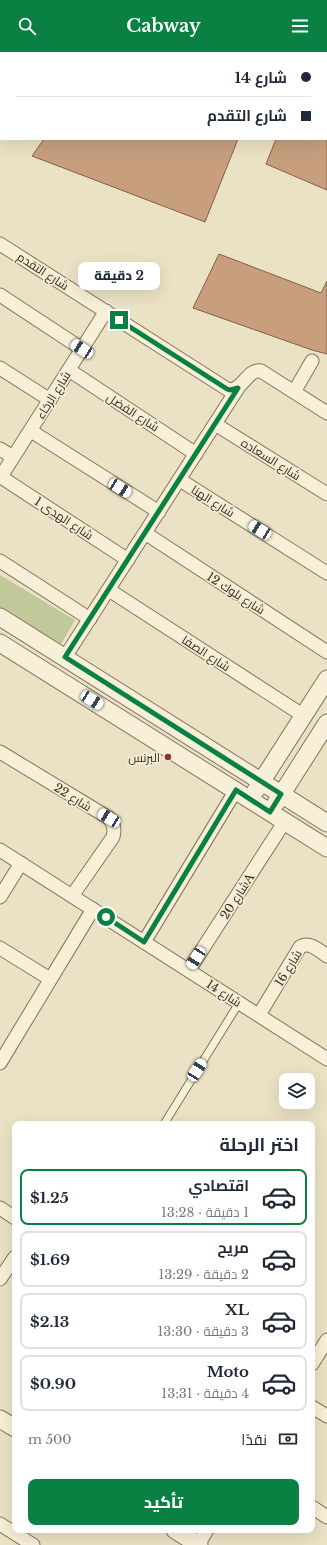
<!DOCTYPE html>
<html lang="ar">
<meta charset="utf-8">
<style>
:root{--surface:#fff;--page:#f6f6f7;--text:#1f2937;--muted:#747a83;--line:#e0e1e3;--accent:#0b8043}
body{margin:0;font-family:"Libre Baskerville",Cairo,serif;background:var(--page);color:var(--text);direction:rtl;height:100vh;display:flex;flex-direction:column;font-size:15px;white-space:nowrap}
*{box-sizing:border-box;margin:0}
p{font-size:13px;color:var(--muted)}
.icon{flex:none;width:22px;height:22px;fill:none;stroke:currentColor;stroke-width:2;stroke-linecap:round;stroke-linejoin:round}
.map{position:relative;flex:1;overflow:hidden;direction:ltr}
.drawer{position:absolute;left:12px;top:1069px;width:303px;height:412px;display:flex;flex-direction:column;background:var(--surface);border-radius:8px;box-shadow:0 4px 16px #0002;direction:rtl}
.drawer>*{flex:none}
.banner{position:absolute;left:0px;top:0px;width:327px;height:88px;box-shadow:0 4px 16px #0002;direction:rtl;display:grid;align-content:center;height:88px;padding:0 16px;background:var(--surface)}
.buttons{position:absolute;left:279px;top:1021px;display:grid;gap:8px}
.buttons a{display:grid;place-items:center;width:36px;height:36px;border-radius:8px;background:var(--surface);box-shadow:0 4px 16px #0002;font-size:20px}
.end{position:absolute;width:18px;height:18px;margin:-9px;border:5px solid #0b8043;background:#fff;box-shadow:0 0 0 2px #fff}
.from{border-radius:50%}
.bubble{position:absolute;height:28px;border-radius:8px;background:var(--surface);box-shadow:0 4px 16px #0002;font-size:13px;font-weight:800;line-height:28px;text-align:center;direction:rtl}
.car{position:absolute;width:12px;height:24px;margin:-12px -6px;border-radius:5px;box-shadow:0 0 3px 1px #0007;background:linear-gradient(#fff 24%,#345 0 40%,#fff 0 76%,#345 0 86%,#fff 0)}
.banner b{display:flex;align-items:center;gap:14px;height:38px;font-size:15px}
.banner b+b{border-top:1px solid var(--line)}
.banner i{width:10px;height:10px;background:var(--text)}
ul{padding:0;list-style:none}
li{display:flex;align-items:center;gap:12px;height:56px;margin:0 8px 6px;padding:0 8px;border:2px solid var(--line);border-radius:8px}
li div{flex:1}
li b{display:block;font-size:15px}
li em{font-style:normal;font-weight:800}
li.on{border-color:var(--accent)}
li>.icon{width:36px;height:36px;stroke-width:1.5}
h2{padding:0 16px;font-size:18px;line-height:48px}
.pay{display:flex;align-items:center;gap:10px;height:44px;padding:0 16px;font-size:15px}
.pay p{margin-inline-start:auto}
.cta{display:flex;gap:8px;margin-top:auto;padding:8px 16px}
.cta a{flex:1;height:46px;border-radius:8px;background:var(--accent);color:#fff;font-size:16px;font-weight:800;line-height:46px;text-align:center}
header{display:flex;justify-content:space-between;align-items:center;height:52px;padding:0 16px;background:var(--accent);color:#fff;font-size:18px;font-weight:800}
.map>svg:first-child{display:block}
.green{fill:#c1c99a}
.building{fill:#c79f7d;stroke:#835f44}
.lines{fill:none;stroke-linecap:round;stroke-linejoin:round}
.service-casing{stroke:#85745c;stroke-width:9}
.minor-casing{stroke:#85745c;stroke-width:15}
.tertiary-casing{stroke:#85745c;stroke-width:19}
.service{stroke:#f7efd8;stroke-width:7}
.minor{stroke:#f7efd8;stroke-width:13}
.tertiary{stroke:#f7efd8;stroke-width:17}
.route{stroke:#0b8043;stroke-width:5}
.poi-dot{fill:#903330;stroke:#f3ecd4;stroke-width:1.5}
.labels{text-anchor:middle;dominant-baseline:central;stroke-width:3.5;stroke-linejoin:round;paint-order:stroke}
.street-label{font-size:12px;fill:#362b1f;stroke:#f3ecd4}
.poi-label{font-size:12px;fill:#362b1f;stroke:#f3ecd4;text-anchor:end}
</style>
<header><svg class="icon" aria-label="menu" viewBox="0 0 24 24"><path d="M4 6h16M4 12h16M4 18h16"/></svg>Cabway<svg class="icon" aria-label="search" viewBox="0 0 24 24"><circle cx="10" cy="10" r="6"/><path d="M15 15l6 6"/></svg></header>
<div class="map">
<svg width="327" height="1493" viewBox="0 0 327 1493">
<rect width="100%" height="100%" fill="#ebe2c5"/>
<path class="green" d="M0 523 75 568 60 594 0 558Z"/>
<path class="building" d="M46 0H320L322 1H46Z
M326 3H327L326 32Z
M326 36H327V138L266 112 276 87H326Z
M44 87H238L205 170 32 104Z
M219 202 321 241 327 229V302L312 298 193 256Z"/>
<g class="lines">
<defs>
<path id="service" d="M164 1072 239 951"/>
<path id="minor" d="M0 192 227 337 230 338C244 337 247 317 261 319L327 361
M0 243 82 297
M0 316 50 348
M69 318 196 402
M294 340 312 309
M215 372 327 442
M31 379 159 460
M0 397 13 405
M1 425 128 508
M0 426 106 259
M180 428 327 521
M145 481 327 600
M0 509 90 567
M109 538 304 664
M65 605 238 336
M0 700 109 766C114 773 115 777 113 785L72 844
M0 798 327 1007
M0 845 21 811
M144 890 236 738
M0 896 50 927
M189 918 285 769
M259 963 300 895C309 889 319 898 327 904
M0 1011 93 857
M0 1156 15 1166
M0 1227 15 1205
M312 1312 327 1288
M312 1355 327 1364
M312 1455 327 1465
M0 1472 33 1493
M198 1493 207 1478"/>
<path id="tertiary" d="M0 565 327 771
M0 591 327 796
M256 738 327 627
M276 751 327 671
M0 1367 15 1376
M175 1478 199 1493"/>
</defs>
<use href="#service" class="service-casing"/>
<use href="#minor" class="minor-casing"/>
<use href="#tertiary" class="tertiary-casing"/>
<use href="#service" class="service"/>
<use href="#minor" class="minor"/>
<use href="#tertiary" class="tertiary"/>
</g>
<g class="lines">
<path class="route" d="M106 865 144 890 236 738 270 760 281 742 65 605 238 336 230 338 227 337 119 268"/>
</g>
<circle class="poi-dot" cx="168" cy="705" r="4"/>
<g class="labels">
<g class="street-label">
<text transform="translate(43 219) rotate(33)">شارع التقدم</text>
<text transform="translate(53 343) rotate(-58)">شارع الرخاء</text>
<text transform="translate(133 360) rotate(33)">شارع الفضل</text>
<text transform="translate(271 407) rotate(32)">شارع السعاده</text>
<text transform="translate(213 449) rotate(32)">شارع الهنا</text>
<text transform="translate(64 466) rotate(33)">شارع الهدى 1</text>
<text transform="translate(236 541) rotate(33)">شارع بلوك 12</text>
<text transform="translate(206 601) rotate(33)">شارع الصفا</text>
<text transform="translate(73 745) rotate(32)">شارع 22</text>
<text transform="translate(237 844) rotate(-57)">شارع 20A</text>
<text transform="translate(288 916) rotate(-59)">شارع 16</text>
<text transform="translate(224 941) rotate(33)">شارع 14</text>
</g>
<g class="poi-label">
<text x="160" y="705">البرنس</text>
</g>
</g>
</svg>
<div class="buttons">
<a><svg class="icon" aria-label="layers" viewBox="0 0 24 24"><path d="M12 4l9 5-9 5-9-5zM3 14l9 5 9-5"/></svg></a>
</div>
<i class="end from" style="left:106px;top:865px"></i>
<i class="end" style="left:119px;top:268px"></i>
<div class="bubble" style="left:78px;top:210px;width:82px">2 دقيقة</div>
<i class="car" style="left:82px;top:297px;rotate:303deg"></i>
<i class="car" style="left:120px;top:436px;rotate:122deg"></i>
<i class="car" style="left:260px;top:478px;rotate:302deg"></i>
<i class="car" style="left:92px;top:648px;rotate:122deg"></i>
<i class="car" style="left:109px;top:766px;rotate:301deg"></i>
<i class="car" style="left:196px;top:906px;rotate:213deg"></i>
<i class="car" style="left:197px;top:1018px;rotate:32deg"></i>
<div class="banner">
<b><i class="from"></i>شارع 14</b>
<b><i></i>شارع التقدم</b>
</div>
<section class="drawer">
<h2>اختر الرحلة</h2>
<ul>
<li class="on"><svg class="icon" aria-label="car" viewBox="0 0 24 24"><path d="M5 17H2v-5l4-1 3-4h7l3 4 3 1v5h-3M9 17h6M6 11h13"/><circle cx="7" cy="17" r="2"/><circle cx="17" cy="17" r="2"/></svg><div><b>اقتصادي</b><p>1 دقيقة · 13:28</p></div><em>$1.25</em></li>
<li><svg class="icon" aria-label="car" viewBox="0 0 24 24"><path d="M5 17H2v-5l4-1 3-4h7l3 4 3 1v5h-3M9 17h6M6 11h13"/><circle cx="7" cy="17" r="2"/><circle cx="17" cy="17" r="2"/></svg><div><b>مريح</b><p>2 دقيقة · 13:29</p></div><em>$1.69</em></li>
<li><svg class="icon" aria-label="car" viewBox="0 0 24 24"><path d="M5 17H2v-5l4-1 3-4h7l3 4 3 1v5h-3M9 17h6M6 11h13"/><circle cx="7" cy="17" r="2"/><circle cx="17" cy="17" r="2"/></svg><div><b>XL</b><p>3 دقيقة · 13:30</p></div><em>$2.13</em></li>
<li><svg class="icon" aria-label="car" viewBox="0 0 24 24"><path d="M5 17H2v-5l4-1 3-4h7l3 4 3 1v5h-3M9 17h6M6 11h13"/><circle cx="7" cy="17" r="2"/><circle cx="17" cy="17" r="2"/></svg><div><b>Moto</b><p>4 دقيقة · 13:31</p></div><em>$0.90</em></li>
</ul>
<div class="pay"><svg class="icon" aria-label="cash" viewBox="0 0 24 24"><path d="M3 7h18v10H3z"/><circle cx="12" cy="12" r="2"/></svg>نقدًا<p>500 m</p></div>
<div class="cta"><a>تأكيد</a></div>
</section>
</div>
